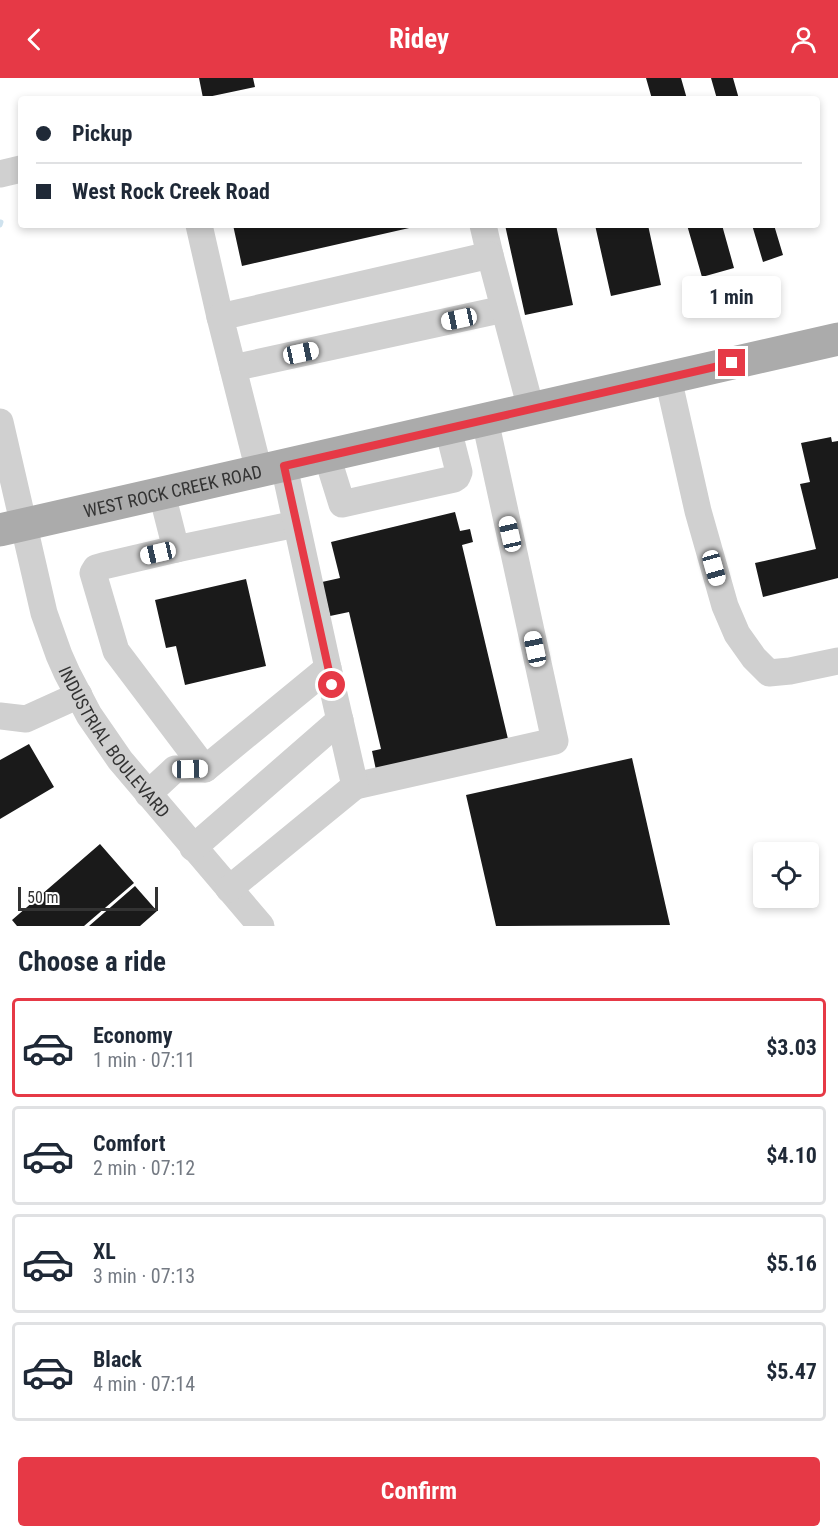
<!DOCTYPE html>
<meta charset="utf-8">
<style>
:root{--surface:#fff;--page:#f6f6f7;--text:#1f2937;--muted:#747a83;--line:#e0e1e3;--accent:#e63946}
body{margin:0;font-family:"Roboto Condensed",sans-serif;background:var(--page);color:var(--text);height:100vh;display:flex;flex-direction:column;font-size:22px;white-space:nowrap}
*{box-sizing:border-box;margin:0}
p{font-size:20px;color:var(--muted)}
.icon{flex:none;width:33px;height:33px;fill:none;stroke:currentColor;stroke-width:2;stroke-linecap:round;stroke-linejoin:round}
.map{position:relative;height:848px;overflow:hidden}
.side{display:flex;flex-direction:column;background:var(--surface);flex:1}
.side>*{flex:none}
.top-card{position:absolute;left:18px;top:18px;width:802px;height:132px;border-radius:6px;box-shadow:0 3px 9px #0003;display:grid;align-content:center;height:132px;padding:0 18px;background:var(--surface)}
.fabs{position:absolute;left:753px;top:764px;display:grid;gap:12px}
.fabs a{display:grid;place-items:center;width:66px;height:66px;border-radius:6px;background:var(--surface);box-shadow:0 3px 9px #0003;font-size:30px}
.scale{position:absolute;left:18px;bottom:15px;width:140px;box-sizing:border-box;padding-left:6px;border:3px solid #333;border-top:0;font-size:16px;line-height:21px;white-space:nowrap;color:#333;-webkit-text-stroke:4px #fff;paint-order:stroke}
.end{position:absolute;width:27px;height:27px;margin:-14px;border:8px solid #e63946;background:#fff;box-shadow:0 0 0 3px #fff}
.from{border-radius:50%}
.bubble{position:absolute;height:42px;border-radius:6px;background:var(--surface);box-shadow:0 3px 9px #0003;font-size:20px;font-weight:700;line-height:42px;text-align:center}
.car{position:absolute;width:18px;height:36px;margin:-18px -9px;border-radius:8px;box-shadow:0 0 4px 2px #0007;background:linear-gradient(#fff 24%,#345 0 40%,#fff 0 76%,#345 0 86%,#fff 0)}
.top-card b{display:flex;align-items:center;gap:21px;height:57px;font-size:22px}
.top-card b+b{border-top:2px solid var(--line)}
.top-card i{width:15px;height:15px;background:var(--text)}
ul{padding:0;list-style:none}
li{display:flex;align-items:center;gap:18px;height:99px;margin:0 12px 9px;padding:0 6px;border:3px solid var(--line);border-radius:6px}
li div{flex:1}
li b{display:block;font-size:22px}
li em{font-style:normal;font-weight:700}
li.selected{border-color:var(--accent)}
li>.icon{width:54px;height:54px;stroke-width:1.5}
h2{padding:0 18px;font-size:27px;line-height:72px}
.primary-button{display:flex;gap:12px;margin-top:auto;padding:12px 18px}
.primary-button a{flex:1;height:69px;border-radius:6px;background:var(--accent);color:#fff;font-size:24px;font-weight:700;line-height:69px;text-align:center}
header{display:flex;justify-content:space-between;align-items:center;height:78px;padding:0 18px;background:var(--accent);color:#fff;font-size:27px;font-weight:700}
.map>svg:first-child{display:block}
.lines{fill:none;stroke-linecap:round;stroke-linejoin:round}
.stream{stroke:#cfe2ee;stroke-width:5}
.building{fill:#1a1a1a}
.minor{stroke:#d0d0d0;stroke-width:27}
.major{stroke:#ababab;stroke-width:33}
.route{stroke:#e63946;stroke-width:8}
.labels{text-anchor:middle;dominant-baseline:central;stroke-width:6;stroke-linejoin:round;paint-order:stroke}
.street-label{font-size:18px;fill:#333;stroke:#fff}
</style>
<header><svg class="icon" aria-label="back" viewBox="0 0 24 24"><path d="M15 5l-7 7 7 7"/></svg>Ridey<svg class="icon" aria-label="person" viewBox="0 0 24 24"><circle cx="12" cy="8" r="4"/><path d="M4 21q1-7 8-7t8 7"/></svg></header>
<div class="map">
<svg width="838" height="848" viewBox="0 0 838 848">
<rect width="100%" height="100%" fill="#fff"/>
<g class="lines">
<path class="stream" d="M0 147 1 144"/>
</g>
<path class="building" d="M199 0H253L255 9 203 20Z
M646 0H681L687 21H652Z
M711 0H733L739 21H717Z
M233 147H417L418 148 242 188Z
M505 147H556L573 227 525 237Z
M595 147H648L661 207 611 218Z
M687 147H722L734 190 702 199Z
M752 147H774L783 177 763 184Z
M831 359 832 364 838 363V500L763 519 755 485 816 471 800 406 810 404 801 365Z
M455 434 460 453 470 451 473 464 462 467 508 661 376 692 372 673 381 671 349 534 330 538 322 504 340 500 331 464Z
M246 501 266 588 185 607 176 568 166 570 155 522Z
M29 666 54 709 0 741V682Z
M632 680 670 847 496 848 466 717Z
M100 766 134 805 84 848H17L12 842Z
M135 808 157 833 140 848H89Z"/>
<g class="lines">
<g class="minor">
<path d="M0 96 21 91"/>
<path d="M199 147 220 239"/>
<path d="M483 147 490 177"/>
<path d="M233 290 504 231"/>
<path d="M668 300 698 433 725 528 737 556 754 580 769 595 790 593 838 583"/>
<path id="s1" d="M0 344 44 535 59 577 67 595 89 637 120 682 261 848"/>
<path d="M327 378 342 426 454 401 457 399 459 394 448 351"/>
<path d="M259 393 220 239 490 177 531 331"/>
<path d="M162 416 176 471 296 446"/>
<path d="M176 471 103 488 96 490 93 495 116 573 205 691"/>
<path d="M0 638 26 641 79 617"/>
<path d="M355 708 555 663 485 342"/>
<path d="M148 716 175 691H205L328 590 284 388"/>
<path d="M193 770 340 642"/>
<path d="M229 811 355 708 328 590"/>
</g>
<path class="major" id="s2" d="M0 452 838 261"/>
</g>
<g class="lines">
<path class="route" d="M332 607 284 388 732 285"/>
</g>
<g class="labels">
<g class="street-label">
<text stroke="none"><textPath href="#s2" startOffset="177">WEST ROCK CREEK ROAD</textPath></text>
<text stroke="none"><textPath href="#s1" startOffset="344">INDUSTRIAL BOULEVARD</textPath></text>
</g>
</g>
</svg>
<div class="fabs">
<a><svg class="icon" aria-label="locate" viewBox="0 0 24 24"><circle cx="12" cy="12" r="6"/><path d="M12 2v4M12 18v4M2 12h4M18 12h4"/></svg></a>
</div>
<div class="scale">50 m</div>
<i class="end from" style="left:332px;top:607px"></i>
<i class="end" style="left:732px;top:285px"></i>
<div class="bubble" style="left:682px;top:198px;width:99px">1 min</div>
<i class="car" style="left:459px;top:241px;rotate:258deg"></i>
<i class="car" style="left:301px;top:275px;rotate:78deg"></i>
<i class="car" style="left:510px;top:456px;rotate:347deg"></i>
<i class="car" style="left:158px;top:475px;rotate:257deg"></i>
<i class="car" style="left:714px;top:490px;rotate:164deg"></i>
<i class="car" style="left:535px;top:571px;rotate:348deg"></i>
<i class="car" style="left:190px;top:691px;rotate:89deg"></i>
<div class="top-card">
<b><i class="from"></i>Pickup</b>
<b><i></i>West Rock Creek Road</b>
</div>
</div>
<section class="side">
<h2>Choose a ride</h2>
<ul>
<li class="selected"><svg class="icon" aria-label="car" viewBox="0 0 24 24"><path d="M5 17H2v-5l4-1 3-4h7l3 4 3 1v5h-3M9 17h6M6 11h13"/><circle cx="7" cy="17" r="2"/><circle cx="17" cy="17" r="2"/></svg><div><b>Economy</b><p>1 min · 07:11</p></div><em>$3.03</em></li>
<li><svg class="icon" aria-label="car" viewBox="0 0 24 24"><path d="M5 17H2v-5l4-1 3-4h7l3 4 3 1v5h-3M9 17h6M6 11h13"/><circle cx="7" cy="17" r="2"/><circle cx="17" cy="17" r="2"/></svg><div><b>Comfort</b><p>2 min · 07:12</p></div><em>$4.10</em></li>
<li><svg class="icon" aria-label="car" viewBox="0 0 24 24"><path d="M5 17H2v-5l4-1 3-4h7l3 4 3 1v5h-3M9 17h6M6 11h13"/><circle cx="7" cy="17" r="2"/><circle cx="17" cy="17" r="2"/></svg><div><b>XL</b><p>3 min · 07:13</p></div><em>$5.16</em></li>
<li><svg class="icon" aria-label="car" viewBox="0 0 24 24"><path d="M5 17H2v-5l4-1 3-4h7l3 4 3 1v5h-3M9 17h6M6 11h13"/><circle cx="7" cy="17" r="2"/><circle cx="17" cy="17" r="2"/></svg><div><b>Black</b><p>4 min · 07:14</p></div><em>$5.47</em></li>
</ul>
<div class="primary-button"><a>Confirm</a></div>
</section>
